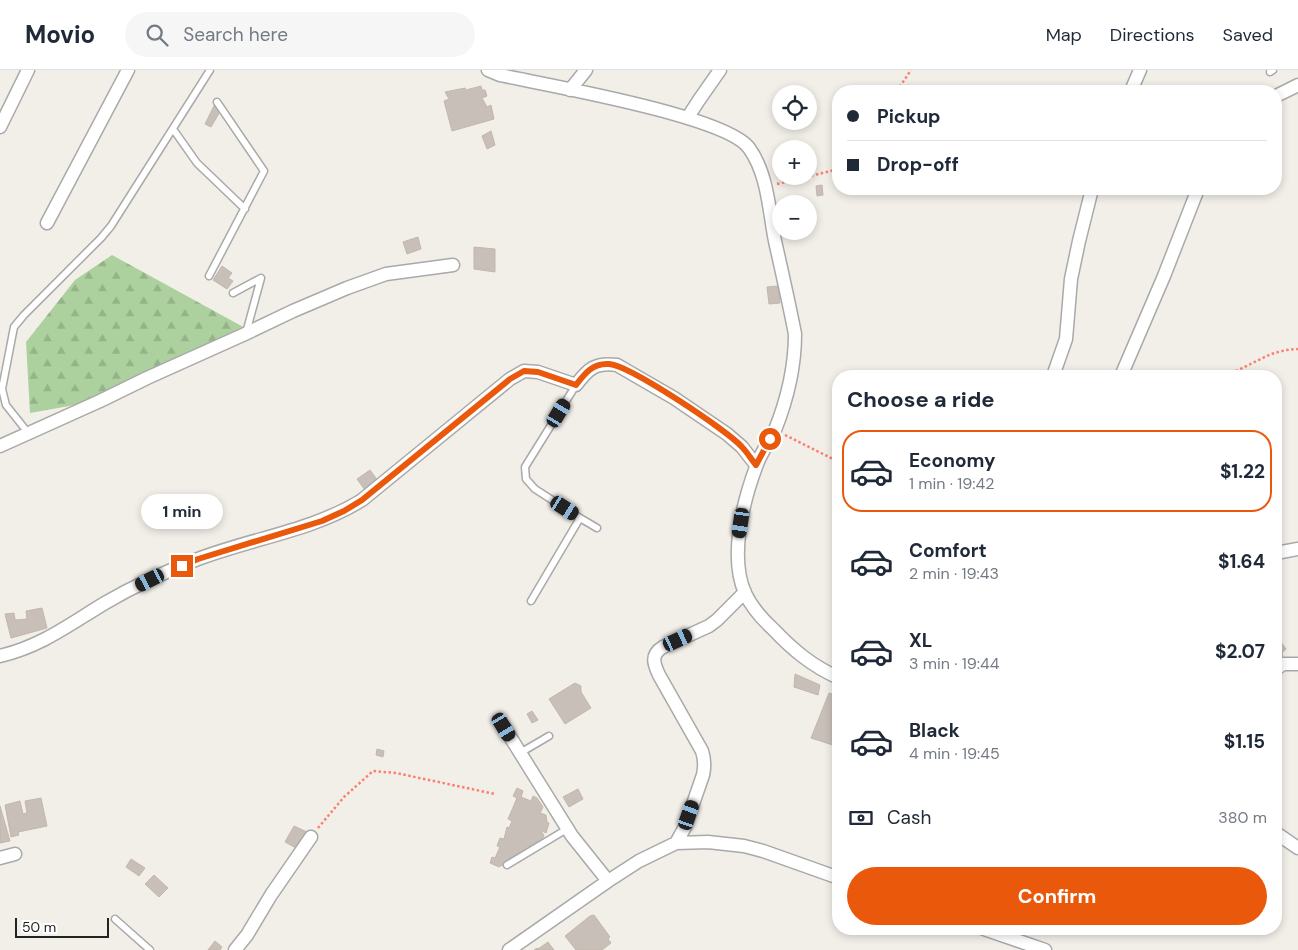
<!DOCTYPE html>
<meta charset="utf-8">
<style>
:root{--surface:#fff;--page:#f6f6f7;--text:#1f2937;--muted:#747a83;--line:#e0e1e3;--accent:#ea580c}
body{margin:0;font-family:"DM Sans",sans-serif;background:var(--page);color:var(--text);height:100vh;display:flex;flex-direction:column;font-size:19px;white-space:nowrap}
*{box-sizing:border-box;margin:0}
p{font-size:16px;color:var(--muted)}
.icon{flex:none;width:28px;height:28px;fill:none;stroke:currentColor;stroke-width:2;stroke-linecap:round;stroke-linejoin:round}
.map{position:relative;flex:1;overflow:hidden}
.panel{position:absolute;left:832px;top:300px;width:450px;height:565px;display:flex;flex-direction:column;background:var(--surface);border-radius:20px;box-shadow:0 2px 8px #0003}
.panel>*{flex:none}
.banner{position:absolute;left:832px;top:15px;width:450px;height:110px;border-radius:20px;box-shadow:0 2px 8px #0003;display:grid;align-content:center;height:110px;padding:0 15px;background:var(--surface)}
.buttons{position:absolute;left:772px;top:15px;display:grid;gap:10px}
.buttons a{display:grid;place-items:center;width:45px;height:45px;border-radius:50%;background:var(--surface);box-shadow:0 2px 8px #0003;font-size:25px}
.scale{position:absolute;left:15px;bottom:12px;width:94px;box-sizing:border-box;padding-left:5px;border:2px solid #222;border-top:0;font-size:14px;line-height:18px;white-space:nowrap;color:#222;-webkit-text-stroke:4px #fff;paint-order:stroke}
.end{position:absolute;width:22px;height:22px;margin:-11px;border:6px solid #ea580c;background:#fff;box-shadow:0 0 0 2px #fff}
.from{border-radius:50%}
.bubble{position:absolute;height:35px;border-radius:18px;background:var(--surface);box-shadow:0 2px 8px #0003;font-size:16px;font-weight:700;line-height:35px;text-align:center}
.car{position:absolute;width:15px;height:30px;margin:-15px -8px;border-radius:6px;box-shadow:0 0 4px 1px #0007;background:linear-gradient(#222 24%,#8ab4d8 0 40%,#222 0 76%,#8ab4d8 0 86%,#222 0)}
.banner b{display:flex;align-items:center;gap:18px;height:48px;font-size:19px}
.banner b+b{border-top:1px solid var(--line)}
.banner i{width:12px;height:12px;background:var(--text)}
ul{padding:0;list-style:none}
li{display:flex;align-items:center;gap:15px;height:82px;margin:0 10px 8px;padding:0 5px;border:2px solid transparent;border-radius:20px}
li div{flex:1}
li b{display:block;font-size:19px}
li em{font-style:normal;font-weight:700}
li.current{border-color:var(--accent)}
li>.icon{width:45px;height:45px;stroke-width:1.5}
h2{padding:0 15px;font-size:22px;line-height:60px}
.pay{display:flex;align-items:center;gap:12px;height:55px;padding:0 15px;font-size:19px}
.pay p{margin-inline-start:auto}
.cta{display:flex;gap:10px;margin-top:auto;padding:10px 15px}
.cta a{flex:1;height:58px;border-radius:30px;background:var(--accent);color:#fff;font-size:20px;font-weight:700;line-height:58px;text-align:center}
header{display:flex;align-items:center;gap:30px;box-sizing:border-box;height:70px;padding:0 25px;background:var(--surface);border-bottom:1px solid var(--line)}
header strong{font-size:24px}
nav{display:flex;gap:28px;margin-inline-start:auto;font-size:18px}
.search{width:350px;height:45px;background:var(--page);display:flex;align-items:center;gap:12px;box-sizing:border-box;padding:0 18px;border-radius:28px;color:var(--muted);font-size:19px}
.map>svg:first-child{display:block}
.forest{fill:url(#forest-firs)}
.building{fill:#c7bfb8;stroke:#c4b6ab}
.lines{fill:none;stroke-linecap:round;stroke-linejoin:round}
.service-casing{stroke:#a9a9a9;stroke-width:9}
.minor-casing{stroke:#a9a9a9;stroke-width:15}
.path{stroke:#fa8072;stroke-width:2.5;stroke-dasharray:2.5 2.5;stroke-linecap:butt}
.service{stroke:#fff;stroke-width:6}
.minor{stroke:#fff;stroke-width:12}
.route{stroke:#ea580c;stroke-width:6}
</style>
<header>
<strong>Movio</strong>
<div class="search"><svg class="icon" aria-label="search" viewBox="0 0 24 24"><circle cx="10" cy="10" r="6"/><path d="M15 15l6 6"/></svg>Search here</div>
<nav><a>Map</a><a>Directions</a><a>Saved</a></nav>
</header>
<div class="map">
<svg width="1298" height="880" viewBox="0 0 1298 880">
<defs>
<pattern id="forest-firs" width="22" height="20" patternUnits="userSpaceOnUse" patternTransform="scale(1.25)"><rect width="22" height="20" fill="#add19e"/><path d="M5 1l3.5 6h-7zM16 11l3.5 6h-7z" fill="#95b388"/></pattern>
</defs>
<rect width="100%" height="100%" fill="#f2efe9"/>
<path class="forest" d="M112 185 247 259 110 318 103 330 30 343 26 272 75 210Z"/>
<path class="building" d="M481 16 482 20H485L487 26 482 28 487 37 491 35 494 49 452 61 444 31 449 29 445 22 465 18 466 20Z
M215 34 221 40 211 57 205 54Z
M491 61 495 75 487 79 482 66Z
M822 115 823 125 817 126 816 116Z
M418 167 421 179 407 184 403 172Z
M474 177 495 179V202L474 199Z
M222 196 232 203 228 208 233 211 227 219 213 210Z
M778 216 780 233 769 234 767 217Z
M370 400 378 411 365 420 357 409Z
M42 538 47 558 11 568 5 544 14 543 15 550 27 549 26 541Z
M1276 565 1286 579 1282 583 1283 586 1276 592Z
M795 604 820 615 818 625 794 617Z
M575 613 581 616V622L591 638 565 654 549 629Z
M829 623 839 626V677L811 668Z
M532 641 538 650 532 653 527 644Z
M377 679 384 681 383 687 376 685Z
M517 718 523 721 521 727 531 731 533 726 537 728 543 737 540 743 546 745 547 752 549 753 546 763 542 761V763L544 765 540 775 499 797 490 793 492 787 495 788 500 777 497 776 500 768 504 769 507 757 509 758 512 751 508 749 517 728 513 726Z
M578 719 583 729 569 737 563 727Z
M41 728 47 756 18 762 19 765 11 767 5 735 20 731 23 744 27 743 25 731Z
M0 736 10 771 0 773Z
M294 756 307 762 298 779 285 772Z
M131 789 145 798 139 806 126 797Z
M154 805 168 818 159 827 145 814Z
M594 845 610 867 608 869 611 873 602 880H576L565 866 590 846Z
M215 871 222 877 220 880H208Z
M548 872 554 880H534L537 878 538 879Z"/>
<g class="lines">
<defs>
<path id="service" d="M1270 2 1273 0
M173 59 197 93 245 139
M209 206 264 101 217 32
M233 223 261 208 246 263
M29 364 6 335 2 319 14 257 24 245 101 168 111 156 210 0
M580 448 597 458
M531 531 580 448 535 419 526 409 525 397 576 315
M520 683 549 666
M507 795 567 759
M115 849 150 880"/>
<path id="minor" d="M488 0 500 5C546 15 726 46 749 78 768 104 769 141 775 171 782 202 789 233 795 264 795 296 787 330 775 360 769 372 760 384 756 397 743 432 729 487 745 523 751 536 762 549 773 559 793 580 812 596 839 608
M570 20 586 0
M1131 21 1140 0
M1276 26 1298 15
M688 47 699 30 720 0
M0 57 28 0
M47 153 128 0
M1053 306 1066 269 1071 209 1079 171 1092 119
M1121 306 1164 206 1198 119
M0 376 100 331 147 308 245 264 293 241 347 218 386 204 453 195
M1276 483 1298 479
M0 586C42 576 70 554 105 533 134 516 167 501 198 489 253 468 312 461 362 430L510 309 524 301 538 302 576 315C588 299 595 292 617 295L674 328 727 364 742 377 756 395
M1276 599 1283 594H1298
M504 657 572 766 608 811
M1276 763 1298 778
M676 773 685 757 703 705C705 696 705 690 702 681L659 605C654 594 650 585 663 577L709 556 717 550 745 522
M0 788 15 784
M984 859 1045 880
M235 880 247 865 271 825 311 767
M509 880 608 811 639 791 676 773 708 772 744 776 763 781 839 808"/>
</defs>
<use href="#service" class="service-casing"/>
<use href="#minor" class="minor-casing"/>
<path class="path" d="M897 21 911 0
M777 114 839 99
M1172 306 1183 303 1228 305 1271 284 1286 280 1298 279
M785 365 839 392
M318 758 344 727 373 701 396 703 495 724"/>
<use href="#service" class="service"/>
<use href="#minor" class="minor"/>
</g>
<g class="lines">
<path class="route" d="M182 496 198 489 322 451 344 441 362 430 510 309 524 301 538 302 576 315C585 303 593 293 609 294 629 295 727 360 742 377 747 382 751 389 756 395L770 369"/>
</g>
</svg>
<div class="buttons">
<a><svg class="icon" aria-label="locate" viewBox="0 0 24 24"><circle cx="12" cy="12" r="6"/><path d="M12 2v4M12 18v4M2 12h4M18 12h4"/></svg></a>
<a>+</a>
<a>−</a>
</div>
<div class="scale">50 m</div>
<i class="end from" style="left:770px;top:369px"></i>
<i class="end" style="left:182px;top:496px"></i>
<div class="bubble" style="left:141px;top:424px;width:82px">1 min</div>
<i class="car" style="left:559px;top:343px;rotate:31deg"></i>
<i class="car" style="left:565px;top:438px;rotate:123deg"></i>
<i class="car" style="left:741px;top:453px;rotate:188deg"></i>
<i class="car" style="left:150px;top:510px;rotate:243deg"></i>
<i class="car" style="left:678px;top:570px;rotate:65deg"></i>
<i class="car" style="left:504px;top:657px;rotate:149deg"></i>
<i class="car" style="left:689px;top:745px;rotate:19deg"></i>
<div class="banner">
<b><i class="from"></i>Pickup</b>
<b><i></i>Drop-off</b>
</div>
<section class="panel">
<h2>Choose a ride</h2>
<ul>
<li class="current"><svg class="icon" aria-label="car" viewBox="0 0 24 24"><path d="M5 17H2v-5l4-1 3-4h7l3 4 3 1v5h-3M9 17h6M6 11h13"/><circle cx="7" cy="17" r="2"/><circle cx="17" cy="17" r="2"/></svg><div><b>Economy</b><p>1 min · 19:42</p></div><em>$1.22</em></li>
<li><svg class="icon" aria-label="car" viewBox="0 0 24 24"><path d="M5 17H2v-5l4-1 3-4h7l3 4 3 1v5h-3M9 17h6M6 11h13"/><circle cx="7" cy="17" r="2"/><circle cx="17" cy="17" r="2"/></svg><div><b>Comfort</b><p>2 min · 19:43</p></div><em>$1.64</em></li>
<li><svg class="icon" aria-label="car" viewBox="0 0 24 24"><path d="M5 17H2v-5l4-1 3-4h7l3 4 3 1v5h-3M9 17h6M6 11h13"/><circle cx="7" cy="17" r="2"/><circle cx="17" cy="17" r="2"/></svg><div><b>XL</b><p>3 min · 19:44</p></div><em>$2.07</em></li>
<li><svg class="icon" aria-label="car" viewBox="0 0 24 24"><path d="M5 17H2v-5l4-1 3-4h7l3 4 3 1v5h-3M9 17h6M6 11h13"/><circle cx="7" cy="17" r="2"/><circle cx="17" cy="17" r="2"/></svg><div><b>Black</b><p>4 min · 19:45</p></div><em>$1.15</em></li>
</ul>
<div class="pay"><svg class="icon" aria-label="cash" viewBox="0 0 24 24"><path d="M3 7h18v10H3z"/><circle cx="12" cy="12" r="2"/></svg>Cash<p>380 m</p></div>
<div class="cta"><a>Confirm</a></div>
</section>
</div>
